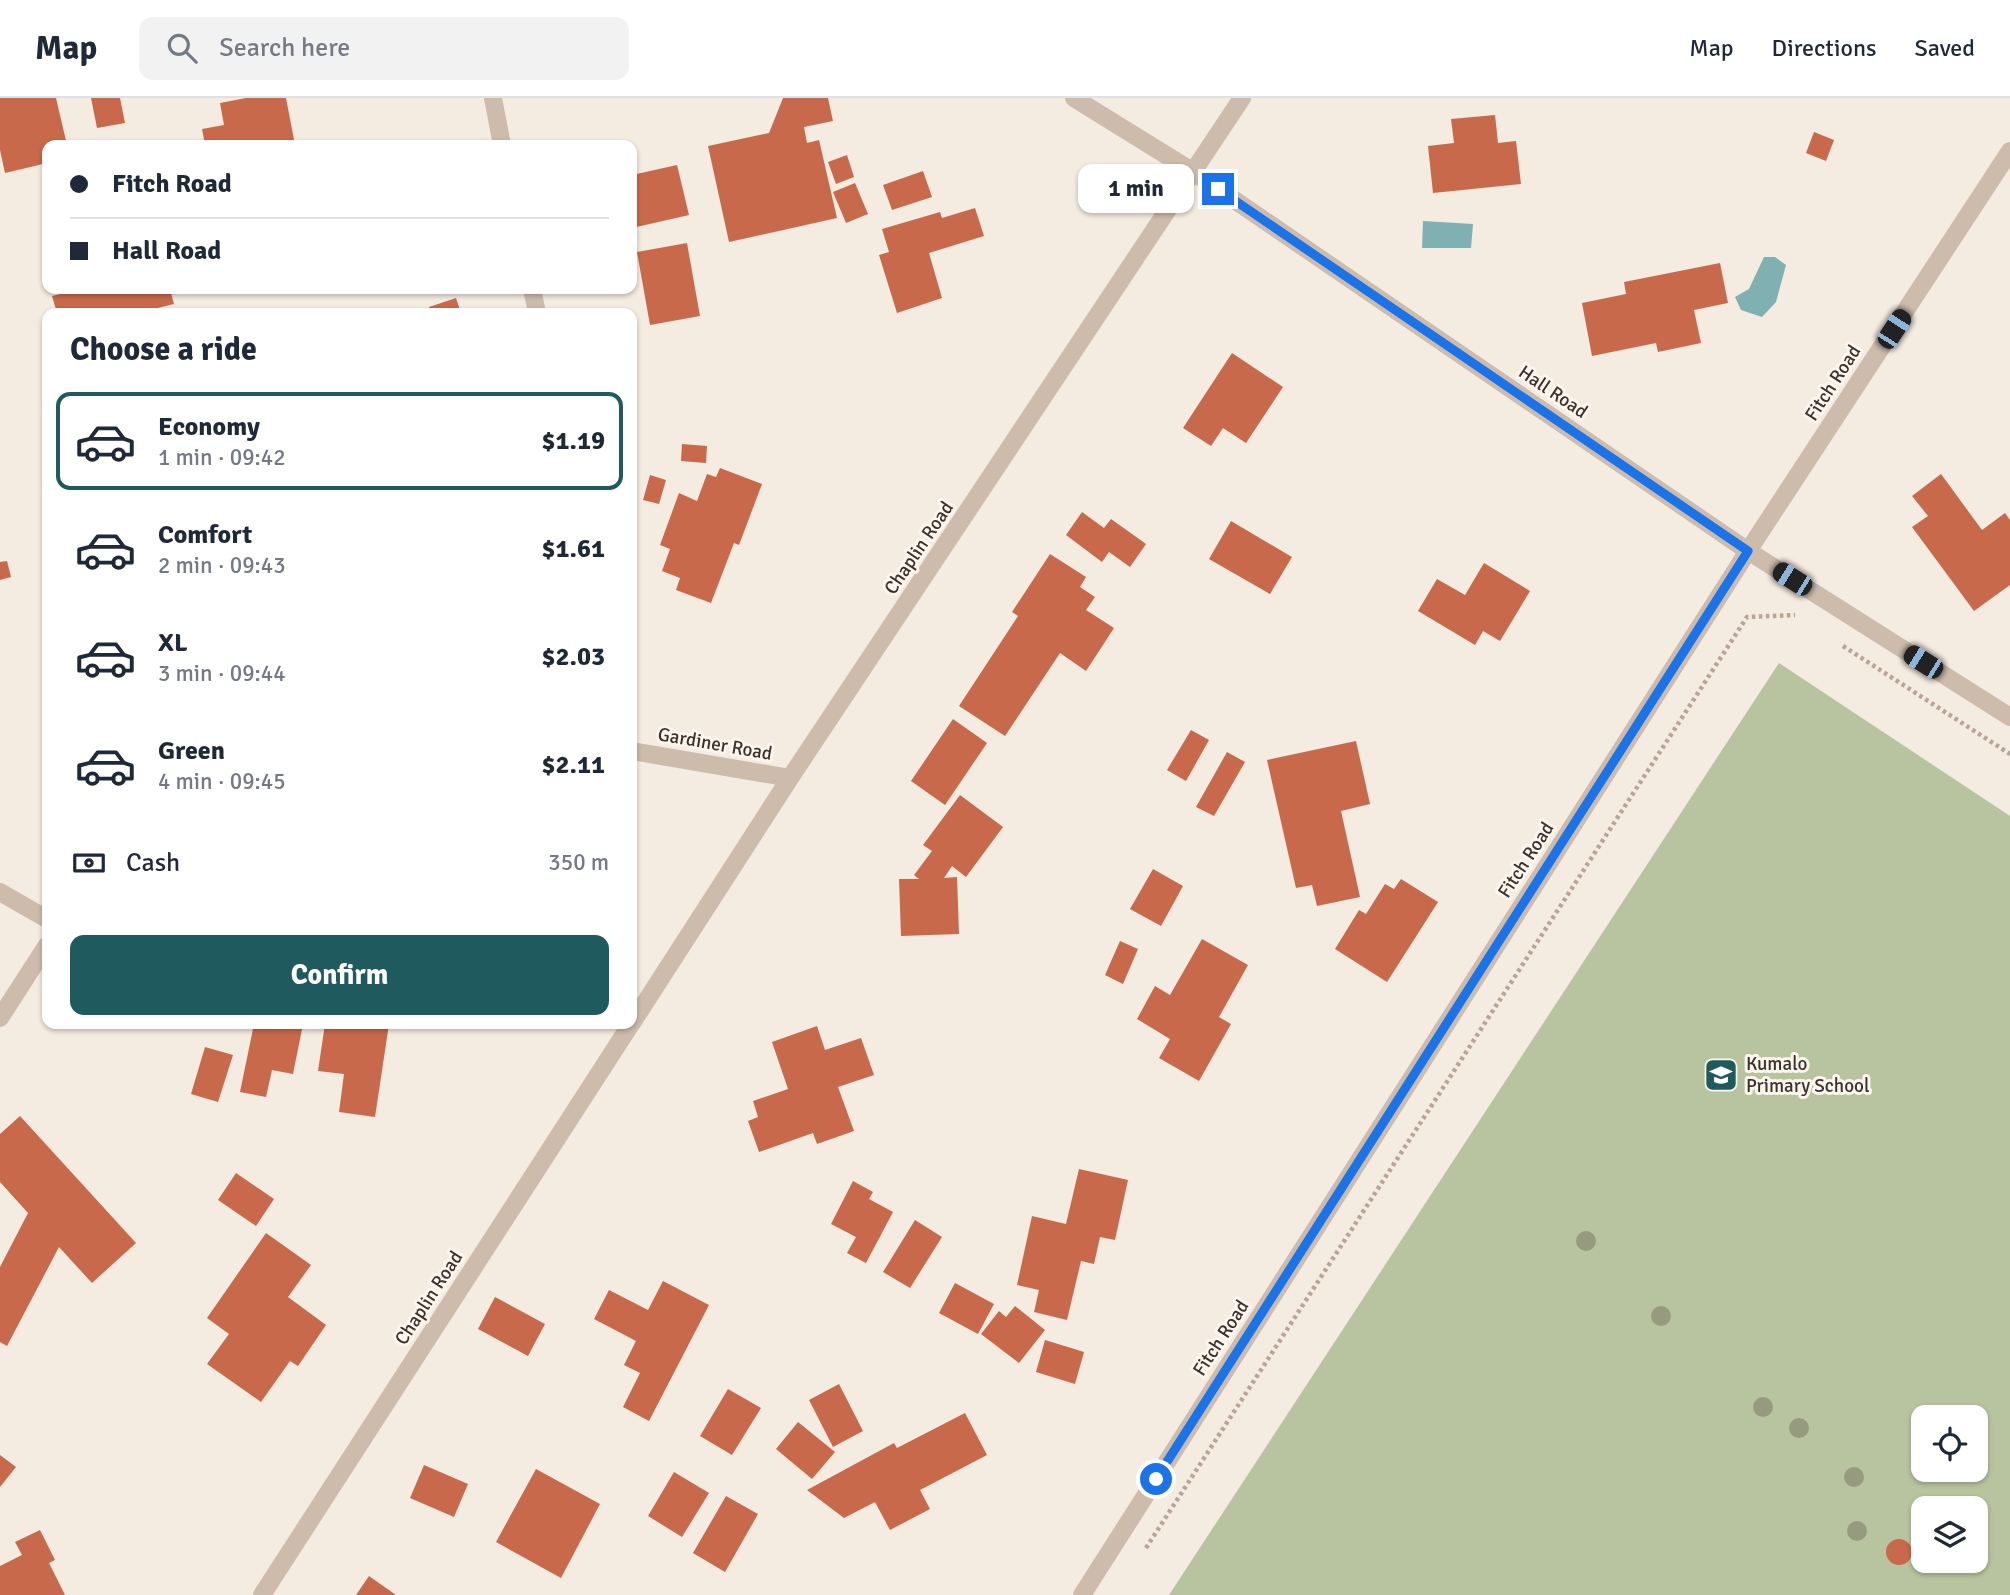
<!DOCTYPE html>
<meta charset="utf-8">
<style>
:root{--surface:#fff;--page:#f2f2f3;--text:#1f2937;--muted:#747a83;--line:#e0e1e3;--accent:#1f5a5e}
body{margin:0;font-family:Signika,sans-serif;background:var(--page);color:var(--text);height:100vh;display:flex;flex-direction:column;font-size:26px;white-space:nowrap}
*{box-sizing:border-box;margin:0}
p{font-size:23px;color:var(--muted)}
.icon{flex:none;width:38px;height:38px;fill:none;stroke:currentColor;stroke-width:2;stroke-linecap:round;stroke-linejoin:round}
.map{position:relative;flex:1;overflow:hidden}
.drawer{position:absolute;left:42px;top:210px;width:595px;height:721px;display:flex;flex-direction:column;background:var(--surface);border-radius:14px;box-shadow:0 2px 5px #0004}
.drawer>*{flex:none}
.banner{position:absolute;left:42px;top:42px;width:595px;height:154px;border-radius:14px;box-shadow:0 2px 5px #0004;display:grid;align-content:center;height:154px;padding:0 28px;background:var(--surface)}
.tools{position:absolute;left:1911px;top:1307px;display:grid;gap:14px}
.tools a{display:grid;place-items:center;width:77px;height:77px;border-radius:14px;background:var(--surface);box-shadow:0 2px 5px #0004;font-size:35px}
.end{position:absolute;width:32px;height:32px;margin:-16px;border:9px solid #1a73e8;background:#fff;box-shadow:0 0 0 4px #fff}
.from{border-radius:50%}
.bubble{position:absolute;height:49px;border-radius:14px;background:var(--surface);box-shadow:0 2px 5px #0004;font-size:23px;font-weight:700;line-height:49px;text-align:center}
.car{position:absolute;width:21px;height:42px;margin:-21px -10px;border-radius:9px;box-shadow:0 0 5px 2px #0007;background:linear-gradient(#222 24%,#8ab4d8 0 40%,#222 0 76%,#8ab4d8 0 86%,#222 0)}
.banner b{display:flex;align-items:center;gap:24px;height:66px;font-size:26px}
.banner b+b{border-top:2px solid var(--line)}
.banner i{width:18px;height:18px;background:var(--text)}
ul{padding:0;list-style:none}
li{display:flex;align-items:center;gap:21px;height:98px;margin:0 14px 10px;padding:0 14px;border:4px solid transparent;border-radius:14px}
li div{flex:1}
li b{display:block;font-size:26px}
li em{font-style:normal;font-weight:700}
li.active{border-color:var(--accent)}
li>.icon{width:63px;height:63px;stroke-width:1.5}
h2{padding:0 28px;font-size:32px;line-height:84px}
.pay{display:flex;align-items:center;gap:18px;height:77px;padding:0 28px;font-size:26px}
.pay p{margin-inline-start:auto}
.action{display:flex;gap:14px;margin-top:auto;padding:14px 28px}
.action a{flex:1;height:80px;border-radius:14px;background:var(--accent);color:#fff;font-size:28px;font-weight:700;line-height:80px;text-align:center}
header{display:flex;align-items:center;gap:42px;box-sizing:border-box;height:98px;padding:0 35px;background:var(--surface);border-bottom:2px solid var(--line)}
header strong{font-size:33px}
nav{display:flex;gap:38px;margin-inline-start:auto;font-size:24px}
.search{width:490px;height:63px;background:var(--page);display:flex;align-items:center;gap:18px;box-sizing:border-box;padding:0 24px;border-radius:14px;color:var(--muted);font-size:26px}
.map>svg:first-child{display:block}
.green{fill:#b8c4a0;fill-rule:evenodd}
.water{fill:#7fb0b2}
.building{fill:#c8694b}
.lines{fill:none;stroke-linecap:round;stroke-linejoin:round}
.path{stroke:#b9a596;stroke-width:4.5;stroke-dasharray:3.5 3.5;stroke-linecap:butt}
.street{stroke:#cdbbac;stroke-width:18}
.tree{fill:#969b7f}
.route{stroke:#1a73e8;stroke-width:9}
.labels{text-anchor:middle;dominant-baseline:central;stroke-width:6;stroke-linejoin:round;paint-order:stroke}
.street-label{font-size:19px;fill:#3b302b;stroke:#fbf5ee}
.poi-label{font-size:19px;fill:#3b302b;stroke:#fbf5ee;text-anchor:start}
</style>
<header>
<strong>Map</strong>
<div class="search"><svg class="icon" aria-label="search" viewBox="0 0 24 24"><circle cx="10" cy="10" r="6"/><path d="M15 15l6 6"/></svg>Search here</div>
<nav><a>Map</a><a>Directions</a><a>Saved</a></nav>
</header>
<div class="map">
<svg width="2010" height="1497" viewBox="0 0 2010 1497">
<rect width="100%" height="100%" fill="#f4ebe1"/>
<path class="green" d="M1779 565 2010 718V1497H1169ZM1923 1320H1976V1372H1923ZM1923 1410H1976V1463H1923Z"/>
<path class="water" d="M1423 123 1473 126 1471 150H1422Z
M1764 159H1775L1786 167 1776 204 1762 219 1741 212 1735 199 1749 191Z"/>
<path class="building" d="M0 0H56L67 47H47V65L5 75 0 52Z
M91 0H120L125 25 97 30Z
M246 0H286L295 47H205L202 31 224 27 220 5Z
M783 0H828L833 23 804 29 807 45 819 42 837 120 729 144 708 48 769 35Z
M1495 17 1498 45 1516 43 1521 86 1433 95 1428 48 1454 45 1451 21Z
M1814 34 1834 42 1826 63 1806 55Z
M847 57 854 79 836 86 828 64Z
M677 67 689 117 632 130V77Z
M923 73 932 99 892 112 883 87Z
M855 85 868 116 846 125 833 94Z
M975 110 984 138 929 155 942 200 897 215 879 157 889 154 882 131 940 114 942 120Z
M687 145 700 218 650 227 637 154Z
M1720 165 1728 205 1694 212 1701 245 1658 254 1656 245 1592 258 1582 205 1626 196 1624 184Z
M81 191H170L174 206 137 215H57L52 198Z
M456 200 461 215H431L429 209Z
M1232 255 1283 289 1246 345 1223 330 1211 348 1183 330Z
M682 346 707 348 706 365 681 363Z
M720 370 762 386 739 447 734 445 711 505 676 492 680 480 662 473 670 451 660 447 679 395 697 403 707 376 716 379Z
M1941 376 1982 432 2005 415 2010 422V487L1974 513 1912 429 1928 418 1912 398Z
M650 377 666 382 659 406 643 402Z
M1082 414 1104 430 1111 421 1146 446 1130 469 1109 454 1102 464 1066 437Z
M1231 423 1292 459 1270 496 1209 461Z
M1050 456 1086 479 1080 489 1095 499 1086 512 1114 530 1086 573 1060 555 1005 638 959 608 1018 518 1012 514Z
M7 463 11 479 0 482V464Z
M1484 465 1530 493 1500 543 1483 533 1475 547 1418 513 1437 481 1465 497Z
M953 621 987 645 945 707 911 683Z
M1191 632 1209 642 1186 683 1167 672Z
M1356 643 1370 706 1341 713 1360 799 1317 808 1312 787 1296 790 1267 662Z
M1227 654 1245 664 1214 718 1196 709Z
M960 697 1003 729 966 779 952 768 944 780 957 779 959 836 901 838 899 781H919L914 777 932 753 923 747Z
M1153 771 1183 788 1161 828 1130 811Z
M1401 781 1438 804 1387 884 1335 851 1359 812 1366 816 1385 786 1394 791Z
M1202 841 1248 867 1219 919 1231 926 1199 983 1159 960 1170 941 1137 921 1155 888 1170 897Z
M1120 843 1138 851 1123 886 1105 877Z
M254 926H303L293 976 272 972 266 999 240 994Z
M325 926H389L375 1019 339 1014 344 976 318 973Z
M817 928 825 952 861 940 874 977 838 989 854 1033 817 1046 813 1035 759 1054 748 1023 758 1019 753 1003 788 991 772 944Z
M205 949 233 957 218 1004 191 996Z
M20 1018 136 1145 92 1185 59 1149 7 1248 0 1244V1169L28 1115 0 1084V1036Z
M1079 1071 1128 1082 1115 1142 1100 1139 1094 1166 1081 1163 1067 1222 1034 1214 1039 1192 1017 1187 1032 1118 1066 1126Z
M236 1075 274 1101 256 1128 218 1102Z
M853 1083 873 1094 869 1101 893 1114 866 1165 847 1155 856 1139 831 1126Z
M915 1122 942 1139 910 1190 883 1174Z
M266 1135 311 1167 288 1199 326 1227 298 1268 290 1263 261 1304 207 1266 229 1236 207 1220Z
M663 1183 709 1207 649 1323 623 1309 640 1275 624 1267 636 1243 594 1221 609 1192 648 1212Z
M955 1185 994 1206 978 1236 939 1215Z
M495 1199 545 1226 528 1258 478 1231Z
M1015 1208 1045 1232 1019 1265 981 1236 999 1213 1006 1219Z
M1045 1242 1084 1254 1075 1286 1036 1274Z
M839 1286 863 1333 833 1349 809 1302Z
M728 1291 761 1310 732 1357 700 1338Z
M965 1315 987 1357 920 1392 930 1411 890 1432 875 1404 844 1420 807 1392 894 1345 897 1350Z
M798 1324 835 1354 812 1381 776 1351Z
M0 1357 16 1369 0 1389Z
M424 1367 468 1386 454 1419 410 1400Z
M536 1371 600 1406 561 1480 496 1444Z
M674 1374 709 1395 682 1439 648 1418Z
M726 1398 758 1416 725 1474 693 1455Z
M40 1432 55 1462 49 1465 65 1497H0V1468L22 1457 15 1444Z
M1886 1454a13 13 0 1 1 26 0a13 13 0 1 1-26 0Z
M369 1478 396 1497H356Z"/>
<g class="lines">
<path class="path" d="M1843 548 2010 656
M1146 1450 1747 519 1795 517"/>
<path class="street" d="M493 0 502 47
M1074 0 1195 75 1748 453 2010 619
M532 191 537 215
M632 653 790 680
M0 794 47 821
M0 920 47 847
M632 925 790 680 1242 0
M262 1497 631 926
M1082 1497 1748 453 2010 53"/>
</g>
<g class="tree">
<circle cx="1586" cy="1143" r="10"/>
<circle cx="1661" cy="1218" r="10"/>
<circle cx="1763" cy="1309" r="10"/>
<circle cx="1799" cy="1330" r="10"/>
<circle cx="1854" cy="1379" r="10"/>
<circle cx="1857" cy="1433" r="10"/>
</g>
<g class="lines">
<path class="route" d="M1156 1381 1748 453 1218 91"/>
</g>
<defs>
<symbol id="school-square" viewBox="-11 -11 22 22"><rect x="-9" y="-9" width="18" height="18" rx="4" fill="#1f5a5e" stroke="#fbf5ee"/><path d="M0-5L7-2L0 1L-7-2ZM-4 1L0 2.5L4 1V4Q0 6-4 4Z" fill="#fff"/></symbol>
</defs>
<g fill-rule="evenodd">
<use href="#school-square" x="1702" y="958" width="38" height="38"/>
</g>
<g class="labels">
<g class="street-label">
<text transform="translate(1833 285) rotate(-57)">Fitch Road</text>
<text transform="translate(1553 294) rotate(34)">Hall Road</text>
<text transform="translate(919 450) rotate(-56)">Chaplin Road</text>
<text transform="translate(715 646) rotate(10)">Gardiner Road</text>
<text transform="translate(1526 762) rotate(-57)">Fitch Road</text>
<text transform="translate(429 1200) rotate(-57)">Chaplin Road</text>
<text transform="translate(1221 1240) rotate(-57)">Fitch Road</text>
</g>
<g class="poi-label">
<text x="1746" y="966">Kumalo<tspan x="1746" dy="22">Primary School</tspan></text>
</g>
</g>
</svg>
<div class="tools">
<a><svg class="icon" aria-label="locate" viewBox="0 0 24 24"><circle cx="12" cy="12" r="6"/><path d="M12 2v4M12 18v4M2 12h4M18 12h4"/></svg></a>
<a><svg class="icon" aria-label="layers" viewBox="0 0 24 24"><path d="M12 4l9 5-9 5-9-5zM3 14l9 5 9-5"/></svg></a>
</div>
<i class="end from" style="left:1156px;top:1381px"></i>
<i class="end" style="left:1218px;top:91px"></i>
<div class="bubble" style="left:1078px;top:66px;width:116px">1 min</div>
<i class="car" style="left:1894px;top:231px;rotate:33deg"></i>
<i class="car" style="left:1792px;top:481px;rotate:302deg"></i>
<i class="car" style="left:1923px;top:564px;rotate:302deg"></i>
<div class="banner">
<b><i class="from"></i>Fitch Road</b>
<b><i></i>Hall Road</b>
</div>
<section class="drawer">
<h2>Choose a ride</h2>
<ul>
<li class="active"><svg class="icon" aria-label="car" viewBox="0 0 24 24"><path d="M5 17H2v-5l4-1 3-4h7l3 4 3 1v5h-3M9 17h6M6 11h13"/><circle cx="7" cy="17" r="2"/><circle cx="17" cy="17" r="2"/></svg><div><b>Economy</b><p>1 min · 09:42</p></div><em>$1.19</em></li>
<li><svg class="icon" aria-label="car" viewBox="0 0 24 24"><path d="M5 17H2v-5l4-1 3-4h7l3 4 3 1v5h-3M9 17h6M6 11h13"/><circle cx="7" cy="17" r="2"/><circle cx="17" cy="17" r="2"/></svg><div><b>Comfort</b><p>2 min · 09:43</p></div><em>$1.61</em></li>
<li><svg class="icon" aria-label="car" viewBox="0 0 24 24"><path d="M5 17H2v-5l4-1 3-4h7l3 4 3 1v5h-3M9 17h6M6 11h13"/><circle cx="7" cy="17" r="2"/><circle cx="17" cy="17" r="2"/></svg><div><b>XL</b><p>3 min · 09:44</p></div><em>$2.03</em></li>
<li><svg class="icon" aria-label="car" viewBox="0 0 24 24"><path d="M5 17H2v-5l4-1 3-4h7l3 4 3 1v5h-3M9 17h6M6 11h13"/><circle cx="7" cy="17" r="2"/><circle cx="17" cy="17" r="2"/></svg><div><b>Green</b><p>4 min · 09:45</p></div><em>$2.11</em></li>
</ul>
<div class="pay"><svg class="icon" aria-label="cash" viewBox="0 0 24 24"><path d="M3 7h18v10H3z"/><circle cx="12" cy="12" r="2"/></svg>Cash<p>350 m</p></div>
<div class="action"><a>Confirm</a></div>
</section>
</div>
